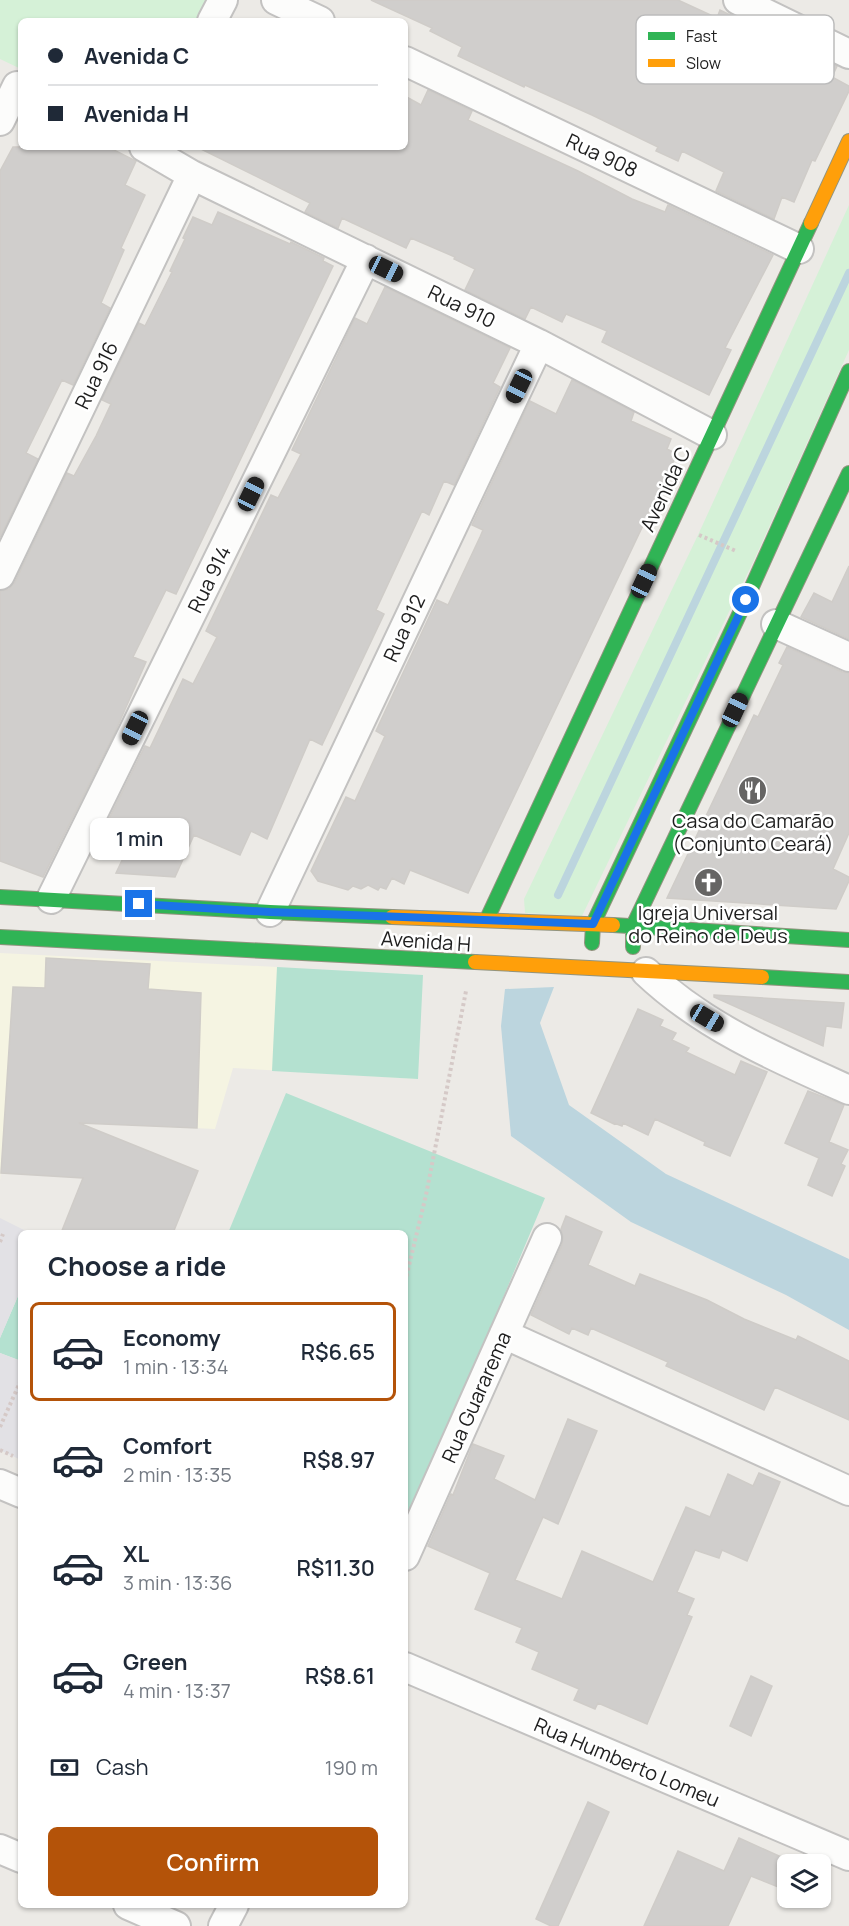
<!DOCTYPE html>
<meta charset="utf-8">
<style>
:root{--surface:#fff;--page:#f2f2f3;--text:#1f2937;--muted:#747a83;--line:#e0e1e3;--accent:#b45309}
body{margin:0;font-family:Manrope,sans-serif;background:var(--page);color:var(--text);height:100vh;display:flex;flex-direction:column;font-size:22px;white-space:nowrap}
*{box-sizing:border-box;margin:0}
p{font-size:20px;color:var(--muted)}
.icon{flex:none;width:33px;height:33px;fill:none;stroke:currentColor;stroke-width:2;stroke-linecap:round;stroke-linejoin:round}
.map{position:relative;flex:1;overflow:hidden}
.sheet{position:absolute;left:18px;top:1230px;width:390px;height:678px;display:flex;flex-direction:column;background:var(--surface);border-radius:9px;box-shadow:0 2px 4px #0004}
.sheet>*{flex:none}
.hud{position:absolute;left:18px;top:18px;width:390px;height:132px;border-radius:9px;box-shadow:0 2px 4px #0004;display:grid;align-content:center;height:132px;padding:0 30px;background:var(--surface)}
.controls{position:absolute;left:777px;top:1854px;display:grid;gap:12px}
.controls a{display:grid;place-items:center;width:54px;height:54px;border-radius:9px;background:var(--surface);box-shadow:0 2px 4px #0004;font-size:30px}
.end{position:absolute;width:27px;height:27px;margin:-14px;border:8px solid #1a73e8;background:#fff;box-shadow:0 0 0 3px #fff}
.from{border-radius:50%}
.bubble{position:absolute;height:42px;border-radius:9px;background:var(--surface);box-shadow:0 2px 4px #0004;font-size:20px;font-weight:600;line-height:42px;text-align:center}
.car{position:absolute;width:18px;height:36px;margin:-18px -9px;border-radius:8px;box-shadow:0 0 4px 2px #0007;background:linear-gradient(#222 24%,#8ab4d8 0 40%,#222 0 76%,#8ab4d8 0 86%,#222 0)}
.hud b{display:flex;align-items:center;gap:21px;height:57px;font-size:22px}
.hud b+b{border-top:2px solid var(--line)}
.hud i{width:15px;height:15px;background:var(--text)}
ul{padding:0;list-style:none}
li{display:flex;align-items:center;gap:18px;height:99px;margin:0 12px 9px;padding:0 18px;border:3px solid transparent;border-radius:9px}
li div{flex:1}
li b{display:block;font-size:22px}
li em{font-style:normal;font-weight:600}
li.active{border-color:var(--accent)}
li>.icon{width:54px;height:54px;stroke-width:1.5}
h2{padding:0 30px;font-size:27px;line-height:72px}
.pay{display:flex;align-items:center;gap:15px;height:66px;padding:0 30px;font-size:22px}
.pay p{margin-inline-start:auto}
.button{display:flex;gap:12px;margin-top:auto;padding:12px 30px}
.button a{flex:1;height:69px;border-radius:9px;background:var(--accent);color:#fff;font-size:24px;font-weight:600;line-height:69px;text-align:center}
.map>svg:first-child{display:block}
.education{fill:#f5f4e2}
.park{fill:#d5f1d7}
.pitch{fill:#b4e1d0}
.plaza{fill:#e2e1e5}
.water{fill:#bcd5de}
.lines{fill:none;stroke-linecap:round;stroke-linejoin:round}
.stream{stroke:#bcd5de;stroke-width:8}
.building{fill:#d0cecc;stroke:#cfccc8;stroke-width:1.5}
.street-casing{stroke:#c3c2c1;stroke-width:32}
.fast-casing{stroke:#92947f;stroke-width:16}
.slow-casing{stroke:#92947f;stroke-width:16}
.path{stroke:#d5c9c7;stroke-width:4;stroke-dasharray:3 3;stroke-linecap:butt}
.street{stroke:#fcfcfb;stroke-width:28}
.fast{stroke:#30b455;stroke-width:14}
.slow{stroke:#ff9f0a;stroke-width:14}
.route{stroke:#1a73e8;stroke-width:8}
.labels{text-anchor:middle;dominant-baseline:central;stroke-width:5;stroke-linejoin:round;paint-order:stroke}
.street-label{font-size:20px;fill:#1e1e1e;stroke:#fff}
.poi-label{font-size:20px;fill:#1e1e1e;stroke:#fff}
.key{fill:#fff;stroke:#bcbcbc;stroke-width:1.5}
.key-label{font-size:16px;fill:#1e1e1e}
</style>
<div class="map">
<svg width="849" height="1926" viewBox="0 0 849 1926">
<rect width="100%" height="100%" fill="#eceae6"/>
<path class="education" d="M0 953 277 967 418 1079 233 1068 215 1129 4 1119 0 1181Z"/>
<path class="park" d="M0 0H208L198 21H21V69L0 59Z
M849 205V350L755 558 582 916 525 913 524 899 698 535Z"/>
<path class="pitch" d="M277 967 423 975 418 1079 272 1071Z
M286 1093 545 1198 405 1531V1233H228Z
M21 1289V1361L0 1353V1338Z"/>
<path class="plaza" d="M0 1218 30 1233H21V1289L0 1338Z
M0 1353 21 1361V1460L0 1450Z"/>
<path class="water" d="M554 987 540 1023 569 1105 666 1174 849 1259V1330L786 1295 631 1222 511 1136 501 1026 505 989Z"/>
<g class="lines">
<path class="stream" d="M558 895 849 273"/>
</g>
<path class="building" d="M371 0H678L717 18 720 10 837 66 832 77 849 86V91L815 161 812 160 794 202 782 197 774 219 716 191 724 172 682 151 678 161 656 151 658 147 592 115 525 85 524 87 458 56 462 47 430 31 432 28Z
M428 90 472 111 468 120 578 171 632 199 665 212 668 205 773 255 725 348 731 350 709 395 602 342 607 331 566 314 562 322 531 307 525 319 465 290 475 269 454 259 455 257 411 238 406 248 342 218 338 228 305 212 310 203 197 147H405V96L421 105Z
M13 147H108L136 161 125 185 145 195 121 248 124 250 101 303 110 308 73 385 62 380 26 453 38 459 0 537V171Z
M218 212 290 244 291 242 324 258 323 261 333 266 176 594 166 590 133 657 146 662 115 732 43 877 0 861V591L9 589 15 582 67 473 74 476 96 436 111 404 102 400 139 323 145 326 172 272 170 271 185 239 183 238 193 217 212 225Z
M385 287 510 348 493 383 500 387 454 485 444 481 429 515 422 511 376 610 384 614 322 745 310 739 267 839 251 831 240 855 194 835 175 877 116 873 125 854 111 848 120 832 106 825 145 746 150 748 183 679 193 684 217 637 206 631 271 495 278 498 301 454 292 450 339 352 355 318 367 324Z
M572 380 634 412 631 421 671 439 667 449 677 454 468 893 410 870 404 884 392 878 386 889 380 887 378 890 368 885 361 889 353 886 348 890 318 881 311 871 346 797 355 801 385 736 376 731 437 600 448 605 480 537 483 530 472 525 530 401 556 414Z
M849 566V639L801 617 814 593 832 602Z
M787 647 842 672 849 673V833L833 869 849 877V881L836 909 667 898 754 715 758 717 783 665 779 663Z
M46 958 150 964 148 989 201 993 197 1128 79 1123 198 1171 173 1233H61L83 1178 1 1173 13 987 45 988Z
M714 995 844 1003 841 1028 826 1026 823 1046 714 997Z
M638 1009 663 1020 660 1026 676 1033 672 1040 689 1048 686 1052 735 1075 741 1061 767 1072 730 1156 704 1145 705 1142 655 1119 648 1135 623 1123 622 1126 614 1123V1124L591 1113Z
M808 1091 844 1105 829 1142 848 1150 841 1164 845 1166 832 1196 808 1185 819 1158 785 1143Z
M566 1216 602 1232 588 1265 635 1286 640 1274 707 1300 744 1319 796 1340 798 1336 849 1361V1420L775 1387 764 1410 666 1366 668 1362 591 1328 588 1335 572 1328 569 1334 531 1315 562 1245 563 1237 561 1229Z
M568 1419 597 1431 558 1524 543 1517 515 1580 562 1599 582 1551 653 1582 686 1507 710 1517 728 1474 753 1486 759 1473 780 1482 747 1561 722 1550 719 1558 695 1550 677 1592 694 1599 687 1615 692 1617 647 1724 598 1703 595 1709 574 1700 579 1689 532 1669 539 1652 516 1642 522 1628 475 1609 490 1573 428 1546 451 1494 453 1495 473 1444 504 1456 494 1479 535 1500Z
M751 1676 772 1686 751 1736 730 1726Z
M588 1802 609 1812 558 1926H551L536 1919Z
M739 1838 788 1860V1891L751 1876 728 1926H644L678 1851 724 1871Z"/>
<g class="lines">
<defs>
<path id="street" d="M276 0 320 21
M738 0 849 54
M212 21 223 0
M405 61 799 249
M0 121 17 86
M144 147 192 175 539 344 712 435
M0 575 192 175
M776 624 849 657
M51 899 366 259
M270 912 539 344
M646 972C704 1027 777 1058 849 1090
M504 1334 849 1491
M0 1484 21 1493
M405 1556 547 1238
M405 1667 849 1856
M0 1849 21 1858
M128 1905 176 1926
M223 1926 234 1905"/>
<path id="fast" d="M0 897 270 912 392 917
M487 919 811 223
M613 925 849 940
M0 937 475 962
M592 943 593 924 746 600 849 371
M633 947V926L849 473
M762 977 849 982"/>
<path id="slow" d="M811 223 849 141
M392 917 613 925
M475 962 762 977"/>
</defs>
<use href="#street" class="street-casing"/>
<use href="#fast" class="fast-casing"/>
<use href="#slow" class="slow-casing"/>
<path class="path" d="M699 535 736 551
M0 1242 3 1234
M405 1282 426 1195 466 991
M0 1427 21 1380
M0 1450 13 1456"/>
<use href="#street" class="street"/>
<use href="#fast" class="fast"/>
<use href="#slow" class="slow"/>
</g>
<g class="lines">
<path class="route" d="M139 904 270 912 593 924 746 600"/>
</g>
<defs>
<symbol id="restaurant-disc" viewBox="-11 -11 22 22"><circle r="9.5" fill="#666564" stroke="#fff"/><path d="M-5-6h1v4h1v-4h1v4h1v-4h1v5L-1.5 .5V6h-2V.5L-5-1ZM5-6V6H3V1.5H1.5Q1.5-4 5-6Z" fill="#fff"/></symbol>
<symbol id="church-disc" viewBox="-11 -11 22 22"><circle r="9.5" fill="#666564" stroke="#fff"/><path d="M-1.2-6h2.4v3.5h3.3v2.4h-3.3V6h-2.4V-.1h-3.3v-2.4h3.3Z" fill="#fff"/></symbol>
</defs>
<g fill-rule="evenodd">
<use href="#restaurant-disc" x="736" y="774" width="33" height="33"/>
<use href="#church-disc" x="692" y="866" width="33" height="33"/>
</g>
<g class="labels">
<g class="street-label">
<text transform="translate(602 155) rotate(25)">Rua 908</text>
<text transform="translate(462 306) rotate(26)">Rua 910</text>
<text transform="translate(96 375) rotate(-64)">Rua 916</text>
<text transform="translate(665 489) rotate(-65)">Avenida C</text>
<text transform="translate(209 579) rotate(-64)">Rua 914</text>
<text transform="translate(404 628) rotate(-65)">Rua 912</text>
<text transform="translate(426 941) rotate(4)">Avenida H</text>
<text transform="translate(476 1397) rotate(-66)">Rua Guararema</text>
<text transform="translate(627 1762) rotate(23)">Rua Humberto Lomeu</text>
</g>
<g class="poi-label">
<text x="753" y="820">Casa do Camarão<tspan x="753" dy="23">(Conjunto Ceará)</tspan></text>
<text x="708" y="912">Igreja Universal<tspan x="708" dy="23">do Reino de Deus</tspan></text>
</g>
</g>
<rect x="636" y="15" width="198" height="69" rx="9" class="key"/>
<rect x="648" y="32" width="27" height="8" fill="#30b455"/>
<rect x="648" y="59" width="27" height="8" fill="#ff9f0a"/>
<g class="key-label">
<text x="686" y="42">Fast</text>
<text x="686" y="69">Slow</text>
</g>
</svg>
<div class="controls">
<a><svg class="icon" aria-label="layers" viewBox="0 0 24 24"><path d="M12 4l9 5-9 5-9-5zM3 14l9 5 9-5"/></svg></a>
</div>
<i class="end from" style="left:746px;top:600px"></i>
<i class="end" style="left:139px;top:904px"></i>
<div class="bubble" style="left:90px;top:818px;width:99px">1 min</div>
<i class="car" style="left:386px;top:269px;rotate:116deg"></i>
<i class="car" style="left:519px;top:386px;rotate:206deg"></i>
<i class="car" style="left:251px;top:494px;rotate:26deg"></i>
<i class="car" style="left:644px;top:581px;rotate:25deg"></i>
<i class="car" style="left:735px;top:710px;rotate:25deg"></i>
<i class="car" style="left:135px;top:728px;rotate:206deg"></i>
<i class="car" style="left:707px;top:1018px;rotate:121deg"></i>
<div class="hud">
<b><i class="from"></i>Avenida C</b>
<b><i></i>Avenida H</b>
</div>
<section class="sheet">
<h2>Choose a ride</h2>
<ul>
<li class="active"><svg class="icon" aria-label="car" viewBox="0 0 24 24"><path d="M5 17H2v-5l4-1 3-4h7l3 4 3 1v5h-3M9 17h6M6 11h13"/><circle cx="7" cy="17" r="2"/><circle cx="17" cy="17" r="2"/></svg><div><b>Economy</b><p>1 min · 13:34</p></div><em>R$6.65</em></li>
<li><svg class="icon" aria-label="car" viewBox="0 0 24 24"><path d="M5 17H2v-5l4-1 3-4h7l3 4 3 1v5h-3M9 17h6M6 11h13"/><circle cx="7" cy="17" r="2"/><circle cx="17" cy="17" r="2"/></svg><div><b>Comfort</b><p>2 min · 13:35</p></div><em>R$8.97</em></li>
<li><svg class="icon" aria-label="car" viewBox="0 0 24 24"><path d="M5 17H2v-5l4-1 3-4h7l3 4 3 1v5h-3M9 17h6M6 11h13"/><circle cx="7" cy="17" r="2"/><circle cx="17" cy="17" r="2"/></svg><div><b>XL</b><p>3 min · 13:36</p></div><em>R$11.30</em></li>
<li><svg class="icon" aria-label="car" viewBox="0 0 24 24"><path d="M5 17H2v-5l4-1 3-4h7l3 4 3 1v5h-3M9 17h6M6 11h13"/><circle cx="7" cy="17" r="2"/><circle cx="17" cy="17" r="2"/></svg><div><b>Green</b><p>4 min · 13:37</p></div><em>R$8.61</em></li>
</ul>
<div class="pay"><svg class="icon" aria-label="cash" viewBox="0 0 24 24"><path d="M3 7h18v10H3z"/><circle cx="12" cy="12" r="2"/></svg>Cash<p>190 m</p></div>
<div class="button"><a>Confirm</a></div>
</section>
</div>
